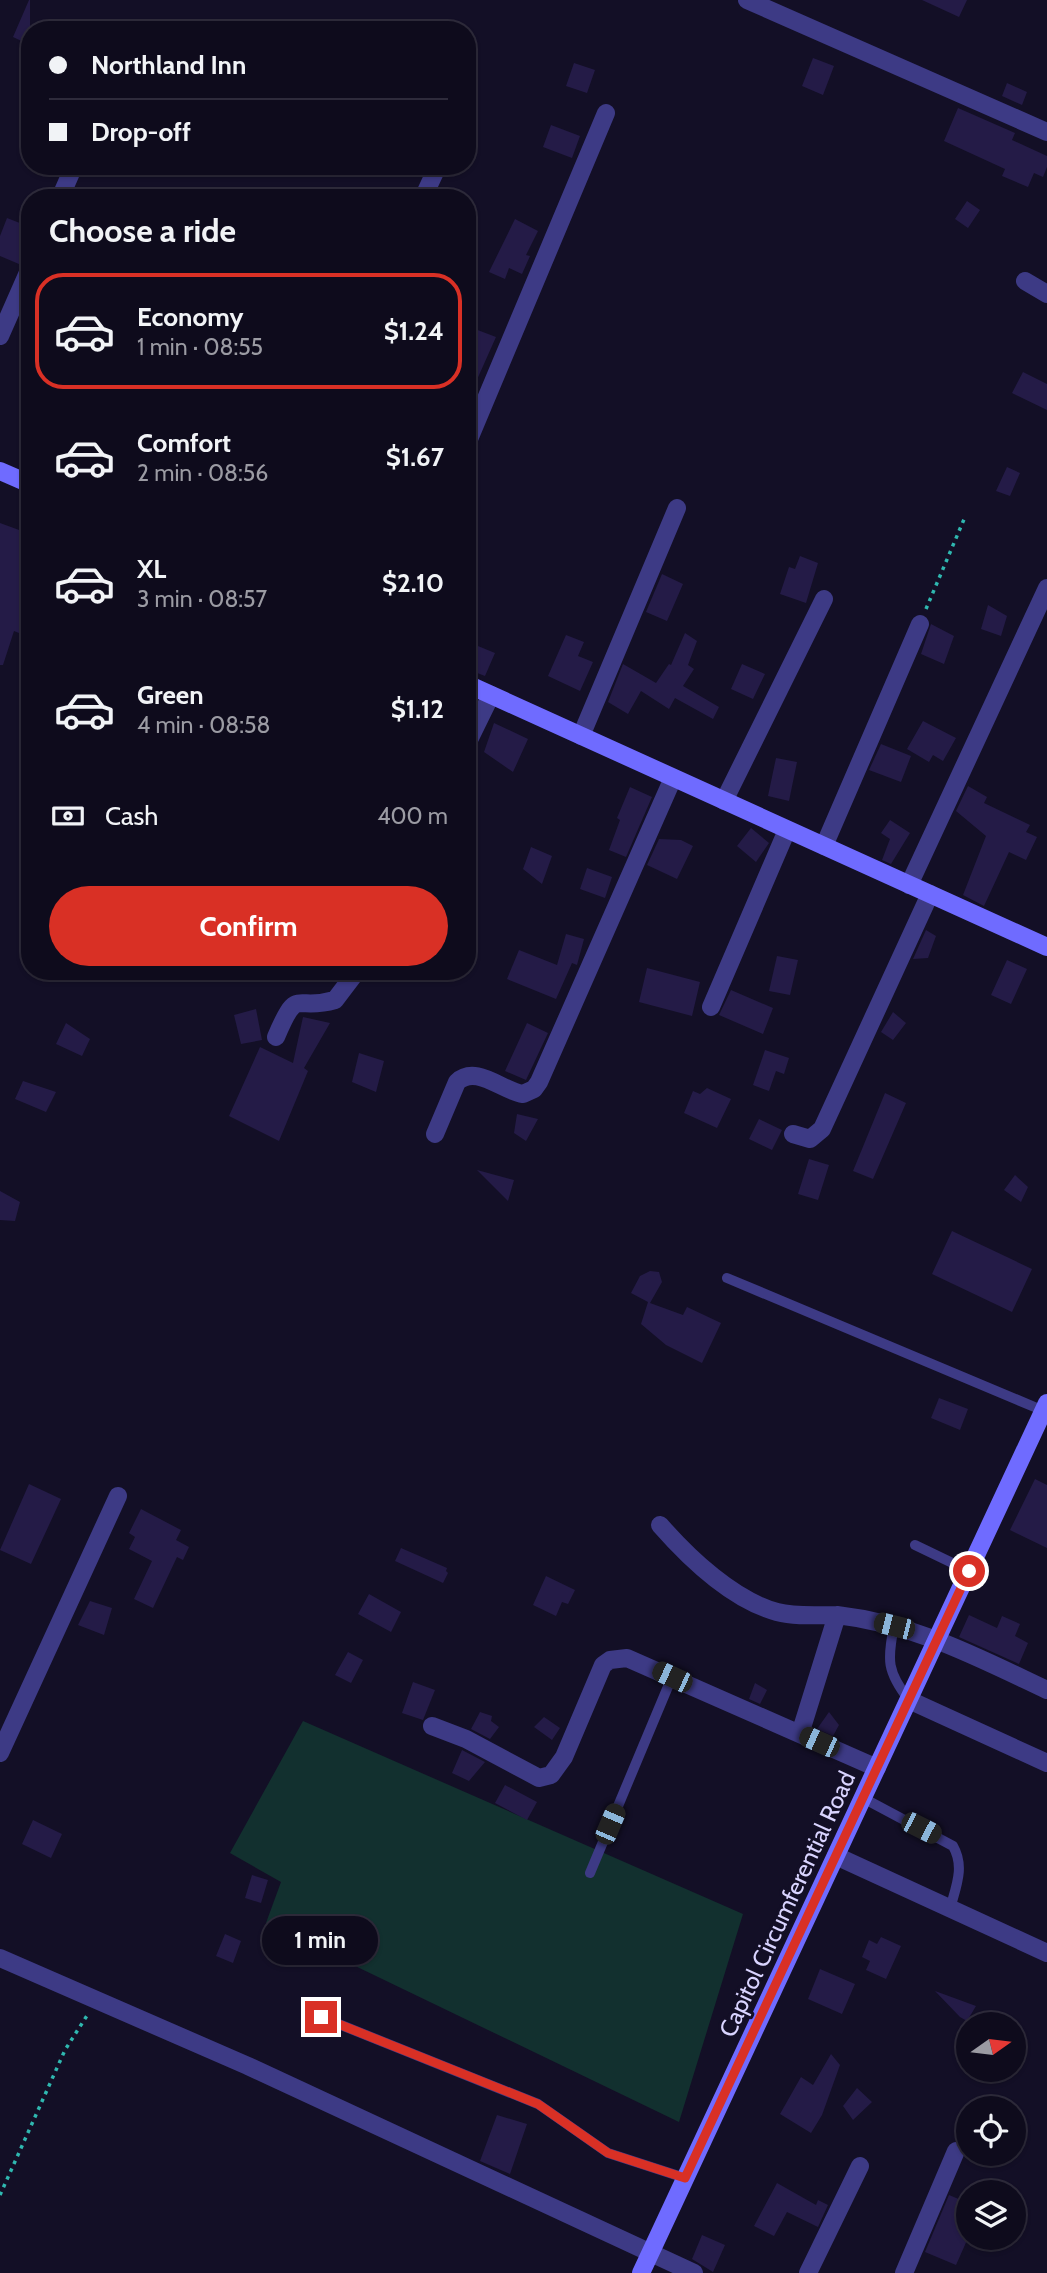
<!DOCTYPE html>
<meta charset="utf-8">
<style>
:root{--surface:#0e0b1c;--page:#1c1929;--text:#f1f3f6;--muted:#9b9ba3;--line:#2e2b3b;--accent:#d93025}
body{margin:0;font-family:Cabin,sans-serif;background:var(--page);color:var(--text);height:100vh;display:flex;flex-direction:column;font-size:26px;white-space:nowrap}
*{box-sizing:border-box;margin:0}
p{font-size:23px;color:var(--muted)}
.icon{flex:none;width:38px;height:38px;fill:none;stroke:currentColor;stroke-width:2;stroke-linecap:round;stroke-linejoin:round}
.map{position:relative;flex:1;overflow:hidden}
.panel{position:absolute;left:21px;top:189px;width:455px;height:791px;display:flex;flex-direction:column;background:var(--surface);border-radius:28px;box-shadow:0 2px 5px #0004,0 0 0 2px var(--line)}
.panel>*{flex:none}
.top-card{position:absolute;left:21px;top:21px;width:455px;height:154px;border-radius:28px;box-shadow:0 2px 5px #0004,0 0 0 2px var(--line);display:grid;align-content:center;height:154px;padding:0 28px;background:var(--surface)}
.needle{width:46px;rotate:76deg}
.controls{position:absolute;left:956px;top:2012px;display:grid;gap:14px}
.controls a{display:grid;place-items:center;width:70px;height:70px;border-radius:50%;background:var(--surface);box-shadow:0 2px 5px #0004,0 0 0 2px var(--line);font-size:35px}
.end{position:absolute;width:32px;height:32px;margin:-16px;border:9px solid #d93025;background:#fff;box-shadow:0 0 0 4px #fff}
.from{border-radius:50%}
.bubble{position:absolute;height:49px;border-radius:24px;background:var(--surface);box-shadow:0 2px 5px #0004,0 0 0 2px var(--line);font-size:23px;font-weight:800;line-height:49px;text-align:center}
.car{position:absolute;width:21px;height:42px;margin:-21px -10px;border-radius:9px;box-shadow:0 0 5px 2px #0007;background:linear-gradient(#222 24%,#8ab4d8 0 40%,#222 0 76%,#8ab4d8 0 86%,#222 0)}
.top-card b{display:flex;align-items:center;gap:24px;height:66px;font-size:26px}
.top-card b+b{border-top:2px solid var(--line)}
.top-card i{width:18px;height:18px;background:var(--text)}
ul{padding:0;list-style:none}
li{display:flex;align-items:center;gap:21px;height:116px;margin:0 14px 10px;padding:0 14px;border:4px solid transparent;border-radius:28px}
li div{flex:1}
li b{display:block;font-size:26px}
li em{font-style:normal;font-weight:800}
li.on{border-color:var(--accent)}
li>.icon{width:63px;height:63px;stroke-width:1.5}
h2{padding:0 28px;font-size:32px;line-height:84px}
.pay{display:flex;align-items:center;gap:18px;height:77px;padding:0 28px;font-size:26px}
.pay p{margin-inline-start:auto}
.action{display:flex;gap:14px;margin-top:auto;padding:14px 28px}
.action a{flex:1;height:80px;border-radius:42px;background:var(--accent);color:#fff;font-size:28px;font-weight:800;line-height:80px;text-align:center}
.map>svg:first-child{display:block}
.green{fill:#12302f}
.building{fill:#241b47}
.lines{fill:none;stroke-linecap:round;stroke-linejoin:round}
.path{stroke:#2fb8b0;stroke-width:3.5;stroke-dasharray:3.5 5;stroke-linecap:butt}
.lane{stroke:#3d3a85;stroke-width:10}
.street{stroke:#3d3a85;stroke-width:18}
.secondary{stroke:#6f6bff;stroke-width:18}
.route{stroke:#d93025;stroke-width:9}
.labels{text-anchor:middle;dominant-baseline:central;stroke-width:6;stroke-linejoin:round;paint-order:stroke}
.street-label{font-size:24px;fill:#d9d4ff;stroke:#130f26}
</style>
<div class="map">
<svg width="1047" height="2273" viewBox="0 0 1047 2273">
<rect width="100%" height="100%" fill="#130f26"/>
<path class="green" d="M303 1721 743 1914 679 2122 266 1923 281 1882 230 1853Z"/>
<path class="building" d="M29 0H30V45L13 37Z
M922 0H967L959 17Z
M813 58 834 66 823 95 802 86Z
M574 63 595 70 587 93 566 86Z
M1007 83 1027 92 1022 105 1002 96Z
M958 108 1015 133 1012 140 1047 156V167L1043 177 1034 173 1028 187 1002 176 1005 169 944 141Z
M551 125 580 136 572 158 543 147Z
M967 201 980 210 968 228 955 219Z
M7 218 30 227V257L19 264 0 256V236Z
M515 219 538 231 526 255 530 256 522 274 509 268 505 279 489 272Z
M467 326 496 337 467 402Z
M1023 372 1047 384V410L1012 393Z
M1007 467 1020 473 1010 496 996 491Z
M0 523 30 534V632L21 628 19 633 14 631 3 665H0Z
M800 556 818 563 806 603 780 594 789 567 795 569Z
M662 574 683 584 667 621 646 612Z
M988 605 1007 616 1001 636 981 629Z
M931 624 954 636 944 664 921 654Z
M685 633 697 641 688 665 694 669 683 686 719 707 713 719 675 698 669 709 641 691 628 714 608 702 623 664 656 683 669 664 671 665Z
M566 635 584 642 578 656 593 662 580 691 548 676Z
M473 644 495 653 485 676 467 669V656Z
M742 664 765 674 753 699 731 689Z
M923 721 956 738 943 761 933 755 929 762 907 749Z
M494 723 528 739 513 772 484 752Z
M881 744 911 756 901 782 869 770Z
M776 758 797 762 789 801 768 796Z
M968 786 987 797 984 803 1030 825 1026 832 1037 837 1026 860 1009 852 984 906 963 895 986 836 956 811Z
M630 787 652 797 626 857 609 850 620 820 617 818Z
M890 820 910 833 891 864 882 860 890 839 881 833Z
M751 828 769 843 756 862 737 846Z
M659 839 681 840 693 846 677 879 647 865Z
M531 847 552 856 542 884 523 869Z
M587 868 612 877 605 898 580 889Z
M926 930 936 936 928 958 913 959Z
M566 934 584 939 577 965 572 963 556 999 507 979 519 950 557 965Z
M777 956 798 960 790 995 769 991Z
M1007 960 1027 969 1011 1004 991 995Z
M647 968 700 982 692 1016 639 1002Z
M731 990 773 1008 763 1034 719 1015Z
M256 1009 262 1040 241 1044 234 1015Z
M893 1012 906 1023 893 1040 881 1032Z
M303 1017 330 1023 304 1068 308 1071 279 1141 229 1116 260 1047 293 1063Z
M66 1023 90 1039 82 1056 56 1044Z
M527 1023 548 1033 526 1080 505 1071Z
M765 1050 789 1058 784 1074 776 1071 769 1091 753 1085Z
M359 1053 384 1061 376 1092 352 1082Z
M23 1081 56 1092 46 1112 15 1099Z
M707 1088 731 1099 717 1128 684 1113 693 1091 700 1094Z
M885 1093 906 1103 873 1179 853 1171Z
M517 1114 538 1119 526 1141 514 1133Z
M759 1119 782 1130 772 1150 749 1139Z
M809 1159 829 1165 818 1200 798 1194Z
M477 1170 514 1180 508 1201Z
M1015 1175 1028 1187 1021 1202 1004 1190Z
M0 1191 20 1202 15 1221 0 1220Z
M952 1231 1032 1269 1012 1312 932 1274Z
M650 1271 659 1272 662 1282 650 1303 683 1315 687 1307 721 1323 702 1363 666 1345 641 1324 648 1302 631 1293 640 1276Z
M939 1398 968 1409 960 1430 931 1418Z
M1035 1479 1047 1485V1548L1010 1530Z
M29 1484 61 1499 31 1564 0 1550Z
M141 1509 181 1530 176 1540 189 1547 183 1560 177 1557 153 1608 134 1599 152 1561 129 1549 135 1537 129 1533Z
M401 1548 447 1568 446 1571 448 1573 443 1583 395 1561Z
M546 1576 575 1590 568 1604 562 1602 556 1616 533 1605Z
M369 1594 401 1612 391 1632 358 1614Z
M90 1601 112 1608 104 1635 78 1625Z
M969 1615 997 1628 1002 1616 1020 1624 1015 1636 1028 1643 1019 1664 959 1637Z
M348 1652 363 1660 351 1683 335 1675Z
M413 1682 435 1690 423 1720 402 1713Z
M755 1683 767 1690 760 1704 749 1699Z
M480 1712 492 1716 491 1721 499 1727 490 1739 471 1729Z
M829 1712 839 1725 833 1736 817 1729Z
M544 1717 560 1728 552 1740 534 1727Z
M462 1750 485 1762 469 1781 452 1773Z
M505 1785 537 1802 527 1820 495 1803Z
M33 1820 62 1834 51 1858 22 1844Z
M252 1875 268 1880 261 1903 245 1898Z
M225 1934 241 1941 233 1963 216 1956Z
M881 1937 901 1946 886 1979 866 1970 870 1961 862 1957 869 1940 877 1944Z
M820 1969 855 1984 842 2014 808 1999Z
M935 1991 976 2006 967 2021 960 2017Z
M831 2054 840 2065 822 2115 811 2133 780 2114 801 2077 813 2085Z
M857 2088 872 2102 853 2120 843 2106Z
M497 2115 527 2124 510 2174 480 2161Z
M777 2183 816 2205 818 2200 828 2205 818 2227 787 2212 774 2236 754 2226Z
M949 2195 968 2203V2238L956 2265 925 2252Z
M702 2235 725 2245 713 2272 692 2259Z"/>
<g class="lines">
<path class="path" d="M926 609 965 517
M0 2195 65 2050 88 2014"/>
<path class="lane" d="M727 1278 1044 1411
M915 1545 969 1571
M894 1626C887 1660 887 1672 909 1700
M863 1798 953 1846C965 1867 956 1886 950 1909
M590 1873 672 1677
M321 2017 538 2104 608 2153 685 2178"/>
<path class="street" d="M747 0 1047 132
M60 198 74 166
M423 198 435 172
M1025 281 1047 294
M0 336 30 268
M467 444 606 113
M581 736 677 508
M467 744 491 695
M724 801 824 599
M824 846 920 624
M909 885 1047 588
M711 1007 787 830
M276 1037C298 985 294 1012 335 1000L357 971
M435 1134 457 1082C476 1064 502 1091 523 1094L534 1089 539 1082 673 778
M793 1134 810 1139 822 1129 930 894
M660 1525C689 1558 733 1600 777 1612 796 1617 817 1615 837 1615L800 1734
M837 1615C915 1624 977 1657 1047 1690
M909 1700 1047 1763
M432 1726 466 1739 539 1778 551 1775 564 1757 603 1665 610 1660 627 1658 877 1768
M0 1753 118 1496
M836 1856 1047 1953
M0 1958 248 2066 694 2273
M808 2273 860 2166
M904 2273 956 2151"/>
<path class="secondary" d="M0 471 30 484
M467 684 1047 947
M641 2273 1047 1403"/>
</g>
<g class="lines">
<path class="route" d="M321 2017 538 2104 608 2153 685 2178 969 1571"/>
</g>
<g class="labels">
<g class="street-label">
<text transform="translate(787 1904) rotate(-65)">Capitol Circumferential Road</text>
</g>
</g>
</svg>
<div class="controls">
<a><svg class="needle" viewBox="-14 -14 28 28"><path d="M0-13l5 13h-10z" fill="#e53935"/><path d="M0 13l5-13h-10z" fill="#9b9ba3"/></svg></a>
<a><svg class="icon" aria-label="locate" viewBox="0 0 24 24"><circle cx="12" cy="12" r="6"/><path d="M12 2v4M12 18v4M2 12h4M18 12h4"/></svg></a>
<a><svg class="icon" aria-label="layers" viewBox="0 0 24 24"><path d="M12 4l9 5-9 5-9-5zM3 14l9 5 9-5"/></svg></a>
</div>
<i class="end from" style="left:969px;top:1571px"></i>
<i class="end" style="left:321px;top:2017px"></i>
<div class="bubble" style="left:262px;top:1916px;width:116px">1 min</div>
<i class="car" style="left:894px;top:1626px;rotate:284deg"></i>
<i class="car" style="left:672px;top:1677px;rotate:295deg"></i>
<i class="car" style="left:819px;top:1742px;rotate:294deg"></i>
<i class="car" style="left:610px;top:1824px;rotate:23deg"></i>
<i class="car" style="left:921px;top:1828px;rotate:117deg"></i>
<div class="top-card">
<b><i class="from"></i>Northland Inn</b>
<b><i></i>Drop-off</b>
</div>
<section class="panel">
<h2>Choose a ride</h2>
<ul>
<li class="on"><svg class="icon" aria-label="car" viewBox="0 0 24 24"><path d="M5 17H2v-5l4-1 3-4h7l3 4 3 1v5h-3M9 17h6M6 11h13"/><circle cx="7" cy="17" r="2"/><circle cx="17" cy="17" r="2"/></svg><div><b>Economy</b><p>1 min · 08:55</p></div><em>$1.24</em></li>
<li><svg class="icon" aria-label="car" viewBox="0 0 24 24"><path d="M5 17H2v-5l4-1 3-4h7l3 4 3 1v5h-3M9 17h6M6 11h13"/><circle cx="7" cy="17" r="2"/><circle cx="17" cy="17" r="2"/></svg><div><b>Comfort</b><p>2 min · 08:56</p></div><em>$1.67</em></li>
<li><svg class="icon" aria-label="car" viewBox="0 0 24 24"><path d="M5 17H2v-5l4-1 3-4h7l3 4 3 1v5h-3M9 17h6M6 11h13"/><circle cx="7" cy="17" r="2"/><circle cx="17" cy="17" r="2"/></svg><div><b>XL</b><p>3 min · 08:57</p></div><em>$2.10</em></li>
<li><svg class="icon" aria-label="car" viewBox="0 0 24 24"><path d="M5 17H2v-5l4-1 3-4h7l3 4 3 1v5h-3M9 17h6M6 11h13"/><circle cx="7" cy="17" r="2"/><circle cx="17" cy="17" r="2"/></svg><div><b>Green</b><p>4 min · 08:58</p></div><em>$1.12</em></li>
</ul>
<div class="pay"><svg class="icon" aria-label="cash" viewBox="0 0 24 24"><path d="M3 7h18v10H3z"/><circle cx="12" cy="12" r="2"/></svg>Cash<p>400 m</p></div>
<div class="action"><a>Confirm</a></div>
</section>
</div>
